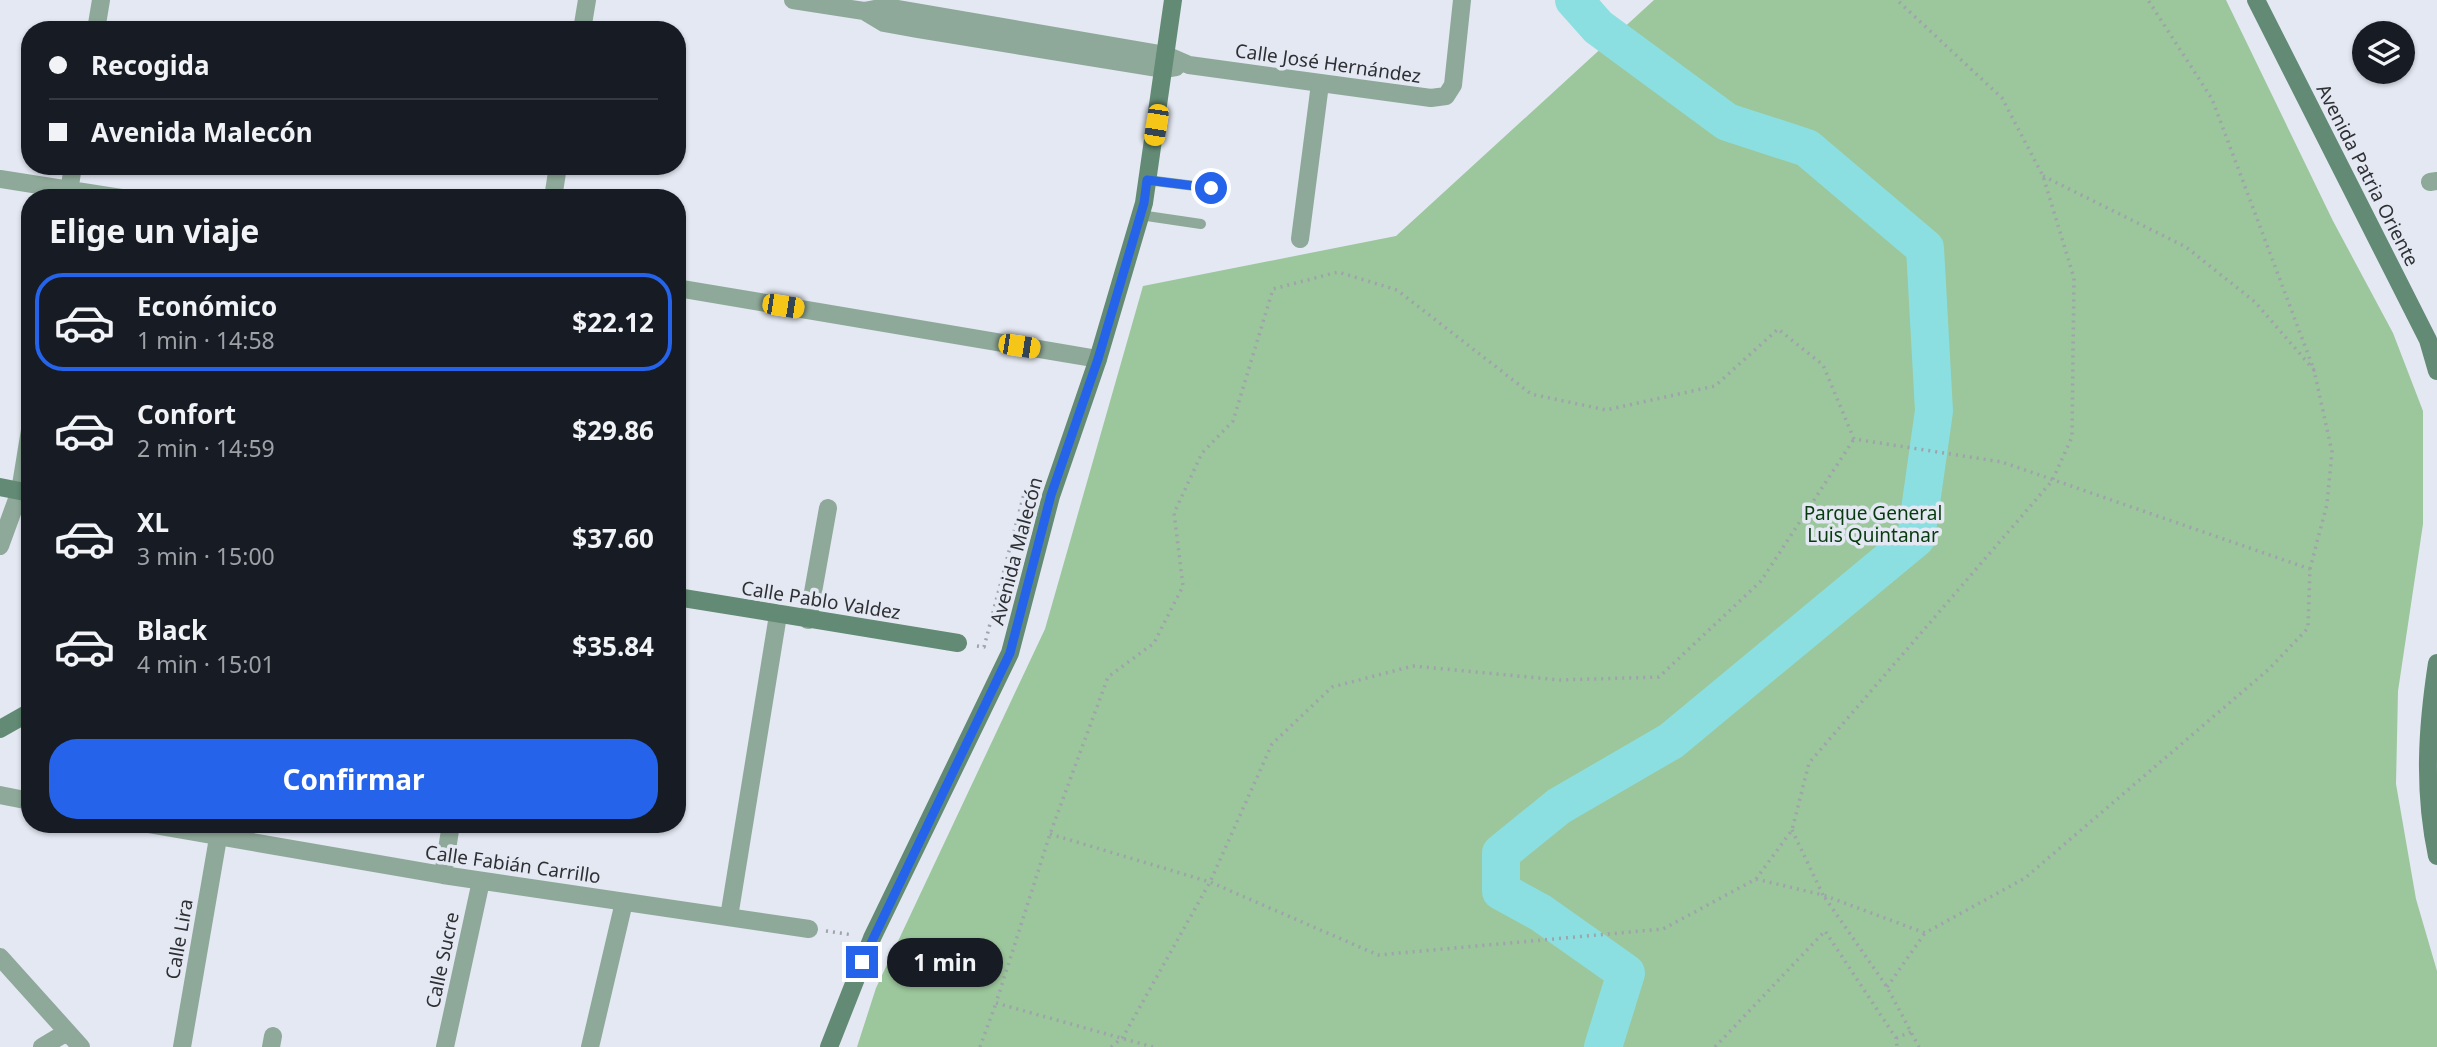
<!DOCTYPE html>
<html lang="es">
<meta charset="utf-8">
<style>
:root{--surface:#171b24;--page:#20242c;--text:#f1f3f6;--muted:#9ea1a6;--line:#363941;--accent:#2563eb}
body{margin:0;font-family:"Noto Sans",sans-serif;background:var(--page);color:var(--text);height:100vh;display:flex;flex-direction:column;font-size:26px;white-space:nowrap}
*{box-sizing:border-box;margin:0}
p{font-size:23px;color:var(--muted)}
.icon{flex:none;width:38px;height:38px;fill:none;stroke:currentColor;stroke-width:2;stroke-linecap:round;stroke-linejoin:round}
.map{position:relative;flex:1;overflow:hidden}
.panel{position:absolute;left:21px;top:189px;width:665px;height:644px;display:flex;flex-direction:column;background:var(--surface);border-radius:28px;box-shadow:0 2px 5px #0004}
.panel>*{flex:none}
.guide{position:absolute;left:21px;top:21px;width:665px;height:154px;border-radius:28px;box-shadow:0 2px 5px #0004;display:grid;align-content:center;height:154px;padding:0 28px;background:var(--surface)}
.controls{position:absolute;left:2352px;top:21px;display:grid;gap:14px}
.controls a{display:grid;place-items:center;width:63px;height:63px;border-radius:50%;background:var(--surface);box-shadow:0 2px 5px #0004;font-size:35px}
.end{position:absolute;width:32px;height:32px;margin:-16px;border:9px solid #2563eb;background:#fff;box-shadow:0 0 0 4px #fff}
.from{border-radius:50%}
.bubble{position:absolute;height:49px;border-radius:24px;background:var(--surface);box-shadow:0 2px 5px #0004;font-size:23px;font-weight:700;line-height:49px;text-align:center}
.car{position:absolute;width:21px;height:42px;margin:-21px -10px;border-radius:9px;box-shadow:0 0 5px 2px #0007;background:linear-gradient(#f5c518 24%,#345 0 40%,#f5c518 0 76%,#345 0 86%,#f5c518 0)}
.guide b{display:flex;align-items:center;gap:24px;height:66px;font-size:26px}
.guide b+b{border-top:2px solid var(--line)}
.guide i{width:18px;height:18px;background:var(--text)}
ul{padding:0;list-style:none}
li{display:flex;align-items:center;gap:21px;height:98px;margin:0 14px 10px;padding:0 14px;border:4px solid transparent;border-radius:28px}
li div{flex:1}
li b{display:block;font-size:26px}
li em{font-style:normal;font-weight:700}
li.selected{border-color:var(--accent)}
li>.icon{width:63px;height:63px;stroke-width:1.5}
h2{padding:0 28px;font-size:32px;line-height:84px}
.primary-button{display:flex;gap:14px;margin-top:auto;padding:14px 28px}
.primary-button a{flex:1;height:80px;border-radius:28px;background:var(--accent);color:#fff;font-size:28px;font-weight:700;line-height:80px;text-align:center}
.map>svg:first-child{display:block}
.green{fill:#9cc69c}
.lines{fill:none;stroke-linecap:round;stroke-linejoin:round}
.river{stroke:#8cdfe0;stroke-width:38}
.path{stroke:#9fa3ab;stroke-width:3.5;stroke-dasharray:2 5;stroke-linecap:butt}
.lane{stroke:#8ea999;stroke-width:10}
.street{stroke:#8ea999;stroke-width:18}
.secondary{stroke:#628a74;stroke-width:18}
.route{stroke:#2563eb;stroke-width:9}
.labels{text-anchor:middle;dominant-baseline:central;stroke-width:7;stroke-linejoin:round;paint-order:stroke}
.street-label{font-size:19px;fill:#2e3034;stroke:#e3e8f2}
.park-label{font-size:19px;fill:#073a0e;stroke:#e3e8f2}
</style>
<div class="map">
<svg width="2437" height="1047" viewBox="0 0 2437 1047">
<rect width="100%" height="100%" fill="#e3e8f2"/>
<path class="green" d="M1654 0H2226L2333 221 2393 333 2423 411V524L2398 691 2396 784 2416 899 2437 971V1047H857L876 988 1045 629 1143 286 1396 236Z"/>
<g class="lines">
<path class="river" d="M1574 0 1598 27 1727 122 1807 148 1925 248 1934 411 1916 538 1671 741 1559 806 1501 853V891L1541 913 1626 973 1603 1047"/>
<path class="path" d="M2043 176 2186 247 2255 302 2314 370 2212 99 2148 0
M2310 569 2327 504 2332 452 2314 370
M977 646 984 647 1025 490 1034 492
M1792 830 1823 895
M1050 834 1210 882 1378 955 1663 929 1756 879 1823 895
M1756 879 1792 830 1809 763 2052 481 2072 437 2074 278 2043 176 2002 98 1897 0
M826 931 853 935
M1887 987 1925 933
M1896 1038 1911 1032
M980 1047 996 1003
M1111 1047 1123 1037 1210 882 1272 744 1332 687 1413 666 1560 680 1659 677 1761 581 1854 439
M1153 1047 996 1003 1050 834 1108 677 1154 643 1183 586 1174 513 1202 453 1233 421 1273 289 1338 272 1397 290 1531 394 1606 410 1715 386 1778 329 1823 365 1854 439 2002 462 2310 569 2308 628 2269 669 2025 878 1925 933 1823 895 1887 987 1919 1047
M1715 1047 1825 931 1896 1038 1897 1047"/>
<path class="lane" d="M1147 180 1211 188
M1140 215 1201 224"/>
<path class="street" d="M793 0 864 11 886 7 1166 55 1189 65 1431 98 1446 96 1453 85 1462 0
M864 11 884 23 917 29 1164 69 1176 67
M96 30 101 0
M582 30 587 0
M0 179 121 198
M2430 182 2437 181
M68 198 73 166
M553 198 558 166
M1300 239 1320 84
M677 288 1098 359
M0 546 20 491 30 430
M808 620 828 508
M0 795 30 801
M148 824 443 875 809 929
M443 875 451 824
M729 917 778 615
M0 957 81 1047
M42 1047 67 1032
M182 1047 218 838
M271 1047 273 1036
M445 1047 481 881
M590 1047 624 902"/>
<path class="secondary" d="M2256 0 2428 340 2437 371
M0 487 30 493
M677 597 958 643
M2437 663C2427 728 2423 790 2437 856
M0 729 30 712
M829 1047 872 938 1010 653 1051 496 1098 359 1144 203 1173 0"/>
</g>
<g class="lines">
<path class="route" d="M862 962 1010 653 1051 495 1098 359 1144 203 1147 180 1211 188"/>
</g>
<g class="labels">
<g class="street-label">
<text transform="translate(1328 63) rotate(8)">Calle José Hernández</text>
<text transform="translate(2368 175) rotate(63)">Avenida Patria Oriente</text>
<text transform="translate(1016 551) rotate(-75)">Avenida Malecón</text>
<text transform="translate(821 600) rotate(9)">Calle Pablo Valdez</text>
<text transform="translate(513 864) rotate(8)">Calle Fabián Carrillo</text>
<text transform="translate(179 939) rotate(-80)">Calle Lira</text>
<text transform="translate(442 960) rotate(-78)">Calle Sucre</text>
</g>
<g class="park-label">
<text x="1873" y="513">Parque General<tspan x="1873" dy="22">Luis Quintanar</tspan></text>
</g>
</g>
</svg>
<div class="controls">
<a><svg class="icon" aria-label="layers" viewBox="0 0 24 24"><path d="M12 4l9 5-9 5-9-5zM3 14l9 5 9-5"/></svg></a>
</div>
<i class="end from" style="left:1211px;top:188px"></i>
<i class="end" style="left:862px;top:962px"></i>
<div class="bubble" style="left:887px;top:938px;width:116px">1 min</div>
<i class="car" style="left:1156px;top:125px;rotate:189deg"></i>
<i class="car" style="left:783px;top:306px;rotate:99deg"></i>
<i class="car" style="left:1019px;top:346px;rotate:99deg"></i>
<div class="guide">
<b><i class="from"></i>Recogida</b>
<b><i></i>Avenida Malecón</b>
</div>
<section class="panel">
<h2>Elige un viaje</h2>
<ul>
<li class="selected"><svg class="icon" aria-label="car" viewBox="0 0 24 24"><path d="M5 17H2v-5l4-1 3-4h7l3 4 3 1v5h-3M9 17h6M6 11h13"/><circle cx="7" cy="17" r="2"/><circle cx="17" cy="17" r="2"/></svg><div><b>Económico</b><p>1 min · 14:58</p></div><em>$22.12</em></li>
<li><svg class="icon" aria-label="car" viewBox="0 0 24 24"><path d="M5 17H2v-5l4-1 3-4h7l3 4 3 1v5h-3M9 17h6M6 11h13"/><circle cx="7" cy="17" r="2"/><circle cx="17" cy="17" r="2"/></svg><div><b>Confort</b><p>2 min · 14:59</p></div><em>$29.86</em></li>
<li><svg class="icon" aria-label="car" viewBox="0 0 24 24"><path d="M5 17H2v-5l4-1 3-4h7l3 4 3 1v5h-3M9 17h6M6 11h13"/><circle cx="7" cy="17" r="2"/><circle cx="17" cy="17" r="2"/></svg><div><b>XL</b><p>3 min · 15:00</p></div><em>$37.60</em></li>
<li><svg class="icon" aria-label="car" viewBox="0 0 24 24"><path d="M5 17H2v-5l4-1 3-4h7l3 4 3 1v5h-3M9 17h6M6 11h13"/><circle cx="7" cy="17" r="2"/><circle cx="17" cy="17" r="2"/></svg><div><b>Black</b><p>4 min · 15:01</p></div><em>$35.84</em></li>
</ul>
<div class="primary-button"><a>Confirmar</a></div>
</section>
</div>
